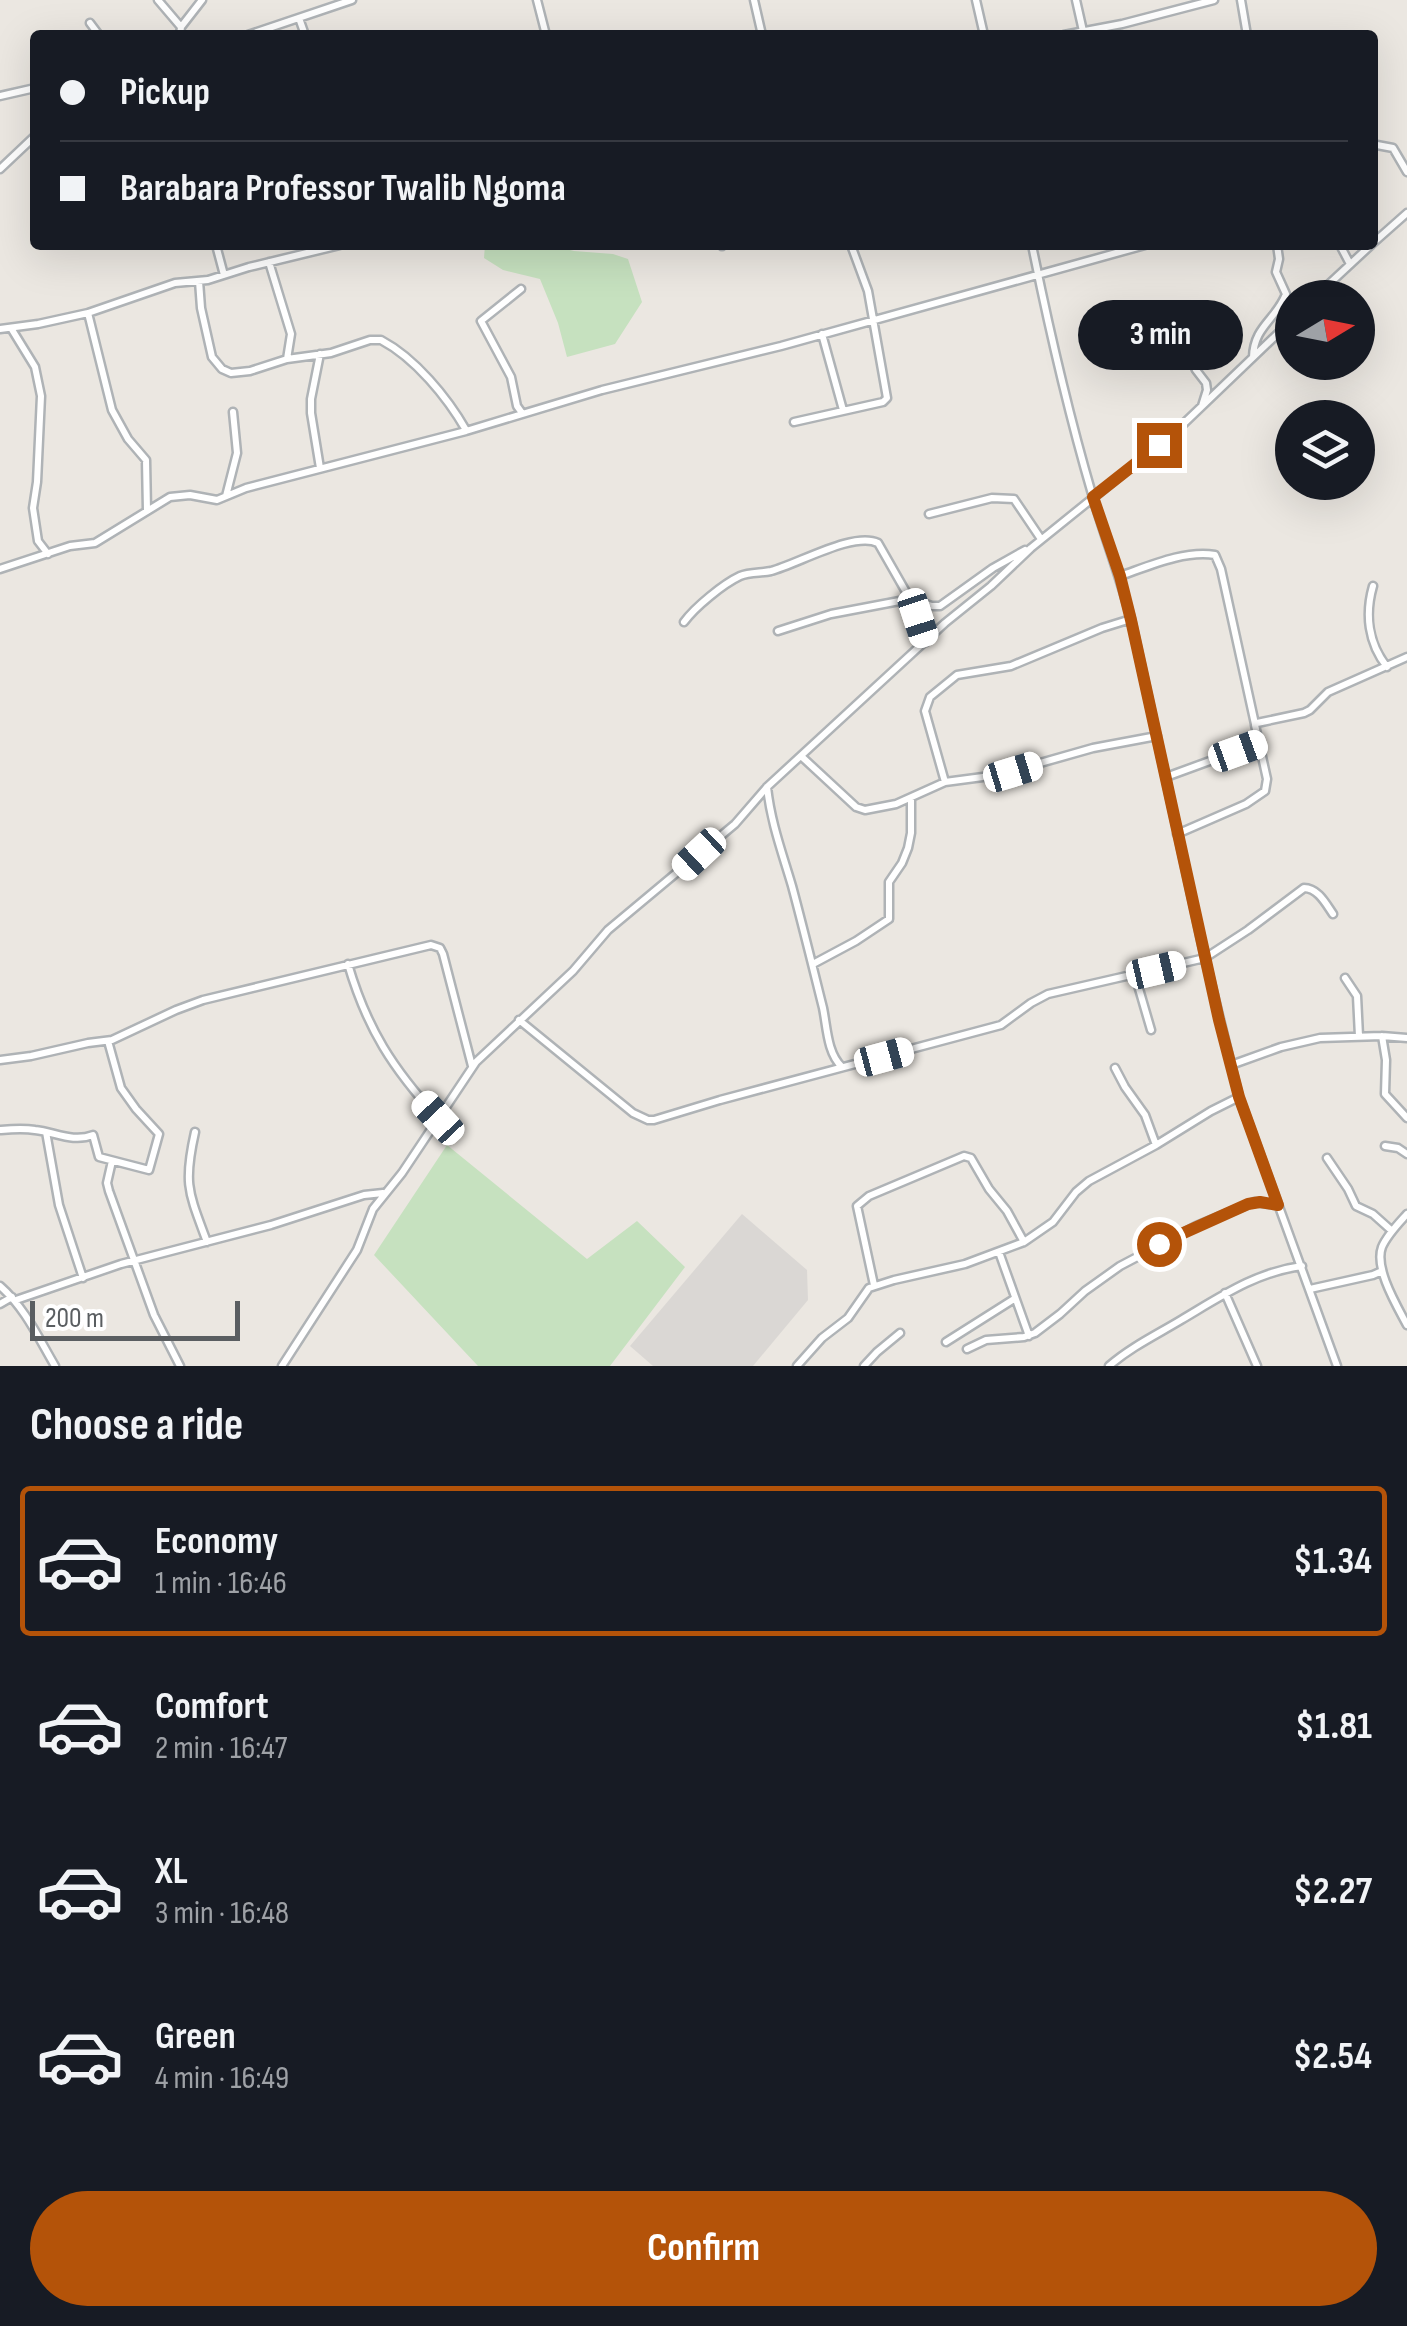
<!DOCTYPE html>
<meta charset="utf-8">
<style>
:root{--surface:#171b24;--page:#242831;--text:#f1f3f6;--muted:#9ea1a6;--line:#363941;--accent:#b45309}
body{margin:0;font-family:"Sofia Sans Condensed",sans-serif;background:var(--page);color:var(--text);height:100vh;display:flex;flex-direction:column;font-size:38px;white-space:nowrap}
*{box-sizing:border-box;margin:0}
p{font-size:32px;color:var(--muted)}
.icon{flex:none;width:55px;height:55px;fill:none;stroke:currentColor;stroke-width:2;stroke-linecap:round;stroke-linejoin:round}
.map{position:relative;height:1366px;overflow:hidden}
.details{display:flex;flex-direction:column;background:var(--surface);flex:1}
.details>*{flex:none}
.guide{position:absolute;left:30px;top:30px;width:1348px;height:220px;border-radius:10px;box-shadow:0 10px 40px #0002;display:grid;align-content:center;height:220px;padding:0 30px;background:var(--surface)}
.needle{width:65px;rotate:80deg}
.buttons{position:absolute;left:1275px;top:280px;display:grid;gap:20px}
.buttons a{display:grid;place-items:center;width:100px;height:100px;border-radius:50%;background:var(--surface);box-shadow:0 10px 40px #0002;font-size:50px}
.scale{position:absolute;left:30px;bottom:25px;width:210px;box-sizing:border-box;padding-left:10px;border:5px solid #5a5e61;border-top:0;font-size:28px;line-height:35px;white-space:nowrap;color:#5a5e61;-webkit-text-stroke:8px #fff;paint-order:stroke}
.end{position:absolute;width:45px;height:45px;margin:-22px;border:12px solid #b45309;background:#fff;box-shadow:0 0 0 5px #fff}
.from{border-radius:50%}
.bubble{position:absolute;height:70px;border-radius:35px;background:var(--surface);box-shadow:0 10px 40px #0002;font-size:32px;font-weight:700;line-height:70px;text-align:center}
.car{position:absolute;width:30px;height:60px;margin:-30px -15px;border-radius:12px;box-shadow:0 0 8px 2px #0007;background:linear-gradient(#fff 24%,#345 0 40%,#fff 0 76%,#345 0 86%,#fff 0)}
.guide b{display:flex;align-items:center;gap:35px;height:95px;font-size:38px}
.guide b+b{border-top:2px solid var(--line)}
.guide i{width:25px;height:25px;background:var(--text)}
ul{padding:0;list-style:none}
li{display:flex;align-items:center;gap:30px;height:150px;margin:0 20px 15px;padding:0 10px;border:5px solid transparent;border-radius:10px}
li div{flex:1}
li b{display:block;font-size:38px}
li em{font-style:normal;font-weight:700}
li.selected{border-color:var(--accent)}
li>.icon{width:90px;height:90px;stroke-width:1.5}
h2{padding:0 30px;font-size:45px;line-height:120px}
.button{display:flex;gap:20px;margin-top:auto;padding:20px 30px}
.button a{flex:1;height:115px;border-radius:60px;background:var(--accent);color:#fff;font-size:40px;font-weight:700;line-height:115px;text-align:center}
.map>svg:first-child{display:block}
.industrial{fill:#dad7d4}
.green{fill:#c6e1bf}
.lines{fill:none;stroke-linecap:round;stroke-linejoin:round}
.street-casing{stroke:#afb3b6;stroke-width:11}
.street{stroke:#fff;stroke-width:6}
.route{stroke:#b45309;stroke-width:12}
</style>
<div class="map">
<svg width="1407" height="1366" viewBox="0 0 1407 1366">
<rect width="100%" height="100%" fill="#ebe7e1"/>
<path class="industrial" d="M742 1214 807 1270 808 1300 753 1366H653L630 1346Z"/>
<path class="green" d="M485 245H551L574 251 613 254 628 259 642 302 615 344 567 357 558 323 540 279 503 270 484 258Z
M447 1145 587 1259 637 1221 685 1267 610 1366H478L374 1255Z"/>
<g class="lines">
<defs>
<path id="street" d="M158 0 181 27
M537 0 546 35
M754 0 762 35
M976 0 984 35
M1076 0 1083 31
M1241 0 1247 35
M299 18 305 35
M90 23 99 35
M180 35 181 27 202 0
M248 35 352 0
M1064 35 1122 24 1214 0
M0 96 35 88
M1377 145 1393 148 1407 172
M0 169 35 136
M1372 244 1407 213
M216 245 224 275
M722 245V246
M1032 245C1049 329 1068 412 1092 494 1104 536 1120 577 1131 619L1205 958 1239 1097 1337 1366
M1340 245 1350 264
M269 262 291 334 287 359
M199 281 201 308 212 357 222 369 231 373 250 371 287 359 331 353 370 340H381C415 358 447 397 466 430
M521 289 481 321 511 377 517 406 522 413
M1314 298 1371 245
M88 313 112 410 128 439 146 460 147 510
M11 328 35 367 41 396 37 482 33 508 38 541 48 554
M1177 328 1196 370 1206 383 1207 390 1202 406
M0 329 38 324 88 313 175 283 208 280 249 267 340 245
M822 334 843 410
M320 354 311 399V413L320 468
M1253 357C1254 326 1276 320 1286 294L1276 272 1279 259 1277 245
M794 422 883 402 887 398 868 291 851 245
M226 496 237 453 233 412
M929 514 992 498 1014 499 1041 539
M0 569 70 546 95 543 170 497 190 495 217 500 246 488 466 431 602 390 781 346 1145 245
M1120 576C1149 566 1184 550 1215 555L1221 569 1255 724
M1373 586C1365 614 1368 643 1387 667
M684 622C695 607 723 584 740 576 749 572 761 573 771 571 798 564 854 531 878 543L910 599 926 642
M778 631 831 614 910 599 932 606H940L993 568 1025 550
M801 756 856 807 865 810 896 804 945 782 998 775 1093 748 1157 736
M1166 777 1259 743
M945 782 925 711 930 697 957 675 1011 666 1102 628 1131 619
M767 787C771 823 782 852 792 886 803 927 813 968 823 1008 827 1027 827 1053 842 1067
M1177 834 1246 804 1265 791 1267 779 1255 725 1257 723 1304 713 1310 710 1328 692 1407 657
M348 964C367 1029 393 1069 438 1118
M813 964 856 941 889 919V882L902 863 908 848 911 833V800
M1135 975 1151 1030
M1345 978 1357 996 1359 1036
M519 1020 633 1113 648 1120H654L720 1100 1001 1025 1031 1003 1048 994 1205 958 1248 930 1304 888C1318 888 1326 904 1333 914
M1382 1036 1386 1060 1385 1094 1407 1118
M0 1060 31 1056 88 1043 112 1040 176 1010 203 1000 431 945 440 948 443 954 472 1066
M1231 1065 1281 1047 1320 1038 1382 1036 1407 1038
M1115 1068 1125 1087 1145 1115 1156 1145
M0 1130C12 1129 23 1128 35 1130 55 1132 73 1143 93 1135L99 1157 149 1170 159 1134 136 1109 121 1088 108 1041
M46 1132 59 1205 83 1278
M195 1132C183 1185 189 1193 207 1242
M1385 1146 1398 1148 1407 1154
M1327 1158 1348 1189 1356 1206 1373 1214 1392 1231
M112 1161 107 1183 109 1191 154 1315 180 1366
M1407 1214C1398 1224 1387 1235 1382 1247 1374 1268 1397 1306 1407 1325
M999 1252 1029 1336
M874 1285 857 1206 869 1196 964 1156 971 1158 989 1189 1007 1211 1024 1242
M0 1286C25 1308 38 1337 55 1366
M1310 1289 1373 1275 1382 1271
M1225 1293 1257 1366
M16 1300 121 1264 271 1225 364 1195 383 1193
M0 1304 12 1297
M946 1342 1014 1299
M967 1349 986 1340 1024 1337 1035 1333 1060 1314 1085 1291 1120 1266 1196 1226 1254 1202 1277 1205
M282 1366 357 1250 373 1209 402 1173 476 1062 573 971 608 930 735 824 767 787 945 623 991 586 1031 548 1176 431 1292 320
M797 1366 822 1338 848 1318 869 1288 894 1280 965 1264 1024 1242 1053 1222 1076 1192 1089 1181 1156 1145 1211 1111 1239 1097
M864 1366 877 1352 900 1333
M1109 1366C1131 1347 1156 1335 1181 1320 1220 1297 1256 1272 1302 1266"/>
</defs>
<use href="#street" class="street-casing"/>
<use href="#street" class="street"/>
</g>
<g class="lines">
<path class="route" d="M1159 1244 1248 1204 1260 1202 1278 1205 1239 1097 1219 1020 1131 620 1120 576 1093 497 1159 445"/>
</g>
</svg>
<div class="buttons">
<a><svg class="needle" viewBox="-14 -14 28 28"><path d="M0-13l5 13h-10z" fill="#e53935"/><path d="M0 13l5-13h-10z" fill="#9ea1a6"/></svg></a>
<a><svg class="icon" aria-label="layers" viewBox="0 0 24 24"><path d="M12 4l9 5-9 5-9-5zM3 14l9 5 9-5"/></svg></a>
</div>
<div class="scale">200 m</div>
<i class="end from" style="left:1159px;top:1244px"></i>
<i class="end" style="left:1159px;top:445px"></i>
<div class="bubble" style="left:1078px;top:300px;width:165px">3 min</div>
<i class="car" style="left:918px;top:618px;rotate:162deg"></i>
<i class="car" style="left:1238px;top:751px;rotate:70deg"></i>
<i class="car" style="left:1013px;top:772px;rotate:73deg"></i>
<i class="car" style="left:699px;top:854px;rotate:227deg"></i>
<i class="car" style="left:1156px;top:970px;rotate:77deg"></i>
<i class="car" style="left:884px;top:1057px;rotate:75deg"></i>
<i class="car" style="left:438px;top:1118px;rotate:317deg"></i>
<div class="guide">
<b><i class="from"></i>Pickup</b>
<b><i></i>Barabara Professor Twalib Ngoma</b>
</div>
</div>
<section class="details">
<h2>Choose a ride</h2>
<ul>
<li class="selected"><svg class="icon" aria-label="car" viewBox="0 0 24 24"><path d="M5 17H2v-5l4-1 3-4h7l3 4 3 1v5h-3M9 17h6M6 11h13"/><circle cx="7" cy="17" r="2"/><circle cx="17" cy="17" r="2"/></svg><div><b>Economy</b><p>1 min · 16:46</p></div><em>$1.34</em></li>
<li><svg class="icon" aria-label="car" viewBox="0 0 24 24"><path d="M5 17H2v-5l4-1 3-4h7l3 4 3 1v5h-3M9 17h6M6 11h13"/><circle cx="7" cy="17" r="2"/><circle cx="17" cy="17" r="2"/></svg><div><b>Comfort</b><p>2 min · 16:47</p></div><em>$1.81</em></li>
<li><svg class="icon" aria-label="car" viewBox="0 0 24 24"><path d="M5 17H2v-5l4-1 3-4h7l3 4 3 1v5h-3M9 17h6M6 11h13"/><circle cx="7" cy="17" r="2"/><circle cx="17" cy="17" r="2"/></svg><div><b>XL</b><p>3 min · 16:48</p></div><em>$2.27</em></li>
<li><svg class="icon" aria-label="car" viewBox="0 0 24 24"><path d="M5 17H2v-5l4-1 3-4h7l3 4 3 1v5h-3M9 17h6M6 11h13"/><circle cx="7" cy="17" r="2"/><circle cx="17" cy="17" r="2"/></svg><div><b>Green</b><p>4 min · 16:49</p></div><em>$2.54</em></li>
</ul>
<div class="button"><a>Confirm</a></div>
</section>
